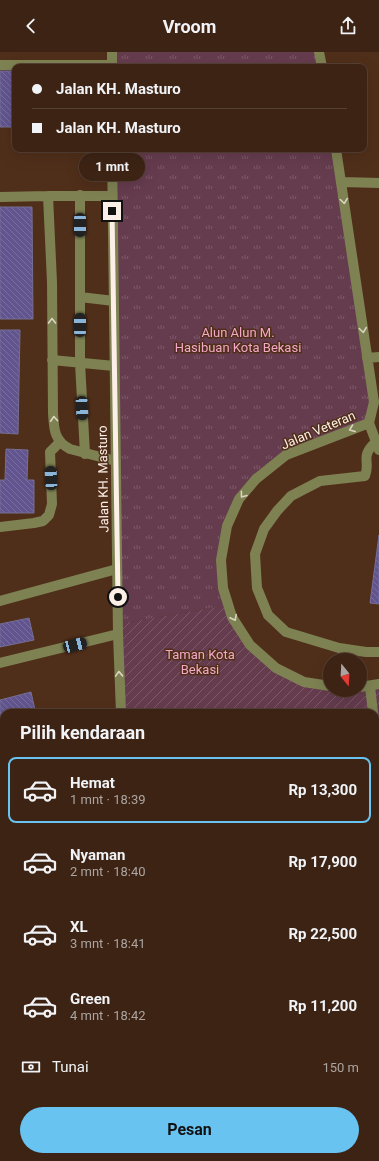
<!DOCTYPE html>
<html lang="id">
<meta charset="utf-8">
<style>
:root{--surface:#3c2314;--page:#432b1d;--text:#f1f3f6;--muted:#aca4a0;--line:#554034;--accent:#69c3f1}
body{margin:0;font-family:Roboto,sans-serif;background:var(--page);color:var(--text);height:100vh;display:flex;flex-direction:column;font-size:15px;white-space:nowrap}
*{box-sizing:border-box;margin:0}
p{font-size:13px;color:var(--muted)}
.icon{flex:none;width:22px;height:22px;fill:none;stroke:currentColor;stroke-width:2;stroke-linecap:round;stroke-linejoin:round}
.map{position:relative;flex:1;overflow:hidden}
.details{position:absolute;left:0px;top:657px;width:379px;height:452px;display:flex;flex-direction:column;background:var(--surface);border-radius:12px 12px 0 0;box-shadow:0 4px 16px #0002,0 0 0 1px var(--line)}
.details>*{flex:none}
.top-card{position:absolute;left:12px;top:12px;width:355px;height:88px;border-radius:8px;box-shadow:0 4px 16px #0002,0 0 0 1px var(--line);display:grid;align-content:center;height:88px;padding:0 20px;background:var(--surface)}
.needle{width:26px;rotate:162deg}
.fabs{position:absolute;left:323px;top:601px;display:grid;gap:8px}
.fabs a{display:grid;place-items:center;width:44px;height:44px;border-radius:50%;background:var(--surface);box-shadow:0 4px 16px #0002,0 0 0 1px var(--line);font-size:20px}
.end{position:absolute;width:18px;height:18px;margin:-9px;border:5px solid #fcefe7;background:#111;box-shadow:0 0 0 2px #111}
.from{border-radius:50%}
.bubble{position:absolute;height:28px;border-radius:14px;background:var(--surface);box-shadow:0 4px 16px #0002,0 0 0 1px var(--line);font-size:13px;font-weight:700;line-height:28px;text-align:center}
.car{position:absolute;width:12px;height:24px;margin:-12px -6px;border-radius:5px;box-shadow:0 0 3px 1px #0007;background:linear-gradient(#222 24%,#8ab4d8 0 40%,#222 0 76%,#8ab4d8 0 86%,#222 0)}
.top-card b{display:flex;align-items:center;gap:14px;height:38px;font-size:15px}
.top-card b+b{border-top:1px solid var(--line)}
.top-card i{width:10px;height:10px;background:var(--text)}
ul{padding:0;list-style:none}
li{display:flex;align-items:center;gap:12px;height:66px;margin:0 8px 6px;padding:0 12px;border:2px solid transparent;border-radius:8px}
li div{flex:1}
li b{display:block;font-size:15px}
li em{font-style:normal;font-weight:700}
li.active{border-color:var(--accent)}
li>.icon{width:36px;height:36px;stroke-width:1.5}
h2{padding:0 20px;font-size:18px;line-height:48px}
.pay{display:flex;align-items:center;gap:10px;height:44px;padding:0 20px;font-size:15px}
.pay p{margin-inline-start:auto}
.button{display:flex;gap:8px;margin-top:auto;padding:8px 20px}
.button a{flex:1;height:46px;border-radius:24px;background:var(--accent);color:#111;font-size:16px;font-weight:700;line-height:46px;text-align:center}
header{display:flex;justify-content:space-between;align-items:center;height:52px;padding:0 20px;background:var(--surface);font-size:18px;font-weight:700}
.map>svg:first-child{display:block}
.grass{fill:url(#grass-dots)}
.park{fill:url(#park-tufts)}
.garden{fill:url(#garden-furrows)}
.pitch{fill:#653c4e}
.water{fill:url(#water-rules)}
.building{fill:url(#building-back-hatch);stroke:#756e94}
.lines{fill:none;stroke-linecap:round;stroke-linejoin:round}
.minor{stroke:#7e8252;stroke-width:10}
.oneway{stroke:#dcd4c2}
.route{stroke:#fcefe7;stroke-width:5}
.labels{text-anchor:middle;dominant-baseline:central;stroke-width:3;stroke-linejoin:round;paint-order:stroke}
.park-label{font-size:13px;fill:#f4a8c8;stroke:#502f1a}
.street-label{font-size:13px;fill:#fcefe7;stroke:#502f1a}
</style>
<header><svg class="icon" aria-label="back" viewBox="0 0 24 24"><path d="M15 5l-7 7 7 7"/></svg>Vroom<svg class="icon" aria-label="share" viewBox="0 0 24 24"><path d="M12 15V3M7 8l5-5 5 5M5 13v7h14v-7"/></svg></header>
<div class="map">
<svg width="379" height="1109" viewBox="0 0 379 1109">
<defs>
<pattern id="grass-dots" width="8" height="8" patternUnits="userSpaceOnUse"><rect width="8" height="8" fill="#653c4e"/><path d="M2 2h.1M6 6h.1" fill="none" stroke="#7c5868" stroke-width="1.8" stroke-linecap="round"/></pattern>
<pattern id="park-tufts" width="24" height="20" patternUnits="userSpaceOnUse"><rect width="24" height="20" fill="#653c4e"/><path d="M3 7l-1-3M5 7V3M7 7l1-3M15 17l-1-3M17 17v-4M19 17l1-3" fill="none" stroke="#7c5868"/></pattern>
<pattern id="garden-furrows" width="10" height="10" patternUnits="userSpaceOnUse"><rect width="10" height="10" fill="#653c4e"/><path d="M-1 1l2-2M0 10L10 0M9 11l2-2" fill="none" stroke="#7c5868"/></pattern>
<pattern id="water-rules" width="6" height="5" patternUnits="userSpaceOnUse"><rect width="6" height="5" fill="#368f77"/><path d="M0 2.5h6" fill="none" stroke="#3f7363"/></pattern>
<pattern id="building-back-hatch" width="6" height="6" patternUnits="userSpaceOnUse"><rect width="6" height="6" fill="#62558f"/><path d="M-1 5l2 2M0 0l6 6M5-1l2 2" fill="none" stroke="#796e9f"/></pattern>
</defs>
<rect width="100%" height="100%" fill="#502f1a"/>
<path class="grass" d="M0 932 4 939V1066L0 1062Z"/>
<path class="park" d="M112 0H319L322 15H112Z
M112 97H336L374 350 369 371 286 404 239 447 221 508 228 553 118 572Z
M379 884V1016L375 1018V886Z
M375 1043 379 1054V1109H370L367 1105H375Z"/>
<path class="garden" d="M228 553 232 565 276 616 330 638H360L379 632V884L375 886V661H121L118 572Z"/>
<path class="pitch" d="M379 884V973L375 975V886Z"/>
<path class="water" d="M0 1062 4 1066V1105H35L36 1109H0Z"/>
<path class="building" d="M0 19H15V75H0Z
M0 155H32L33 267H0Z
M0 278H20L18 382 0 381Z
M6 397 28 398 27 428H34V461H0V428H5Z
M379 483V552L370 551Z
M29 566 34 588 0 595V572Z
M31 640 35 658 23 661H4V666L0 667V648Z
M379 1016V1054L375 1043V1018Z
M281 1105H299L303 1109H278Z"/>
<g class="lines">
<path class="minor" d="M112 0V15
M319 0 322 15
M0 13H112
M112 97 118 582 121 661
M342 130 379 131
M80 143V311L85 402
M48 144 52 230 53 361C54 377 54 389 70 397L116 409
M0 145 48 144H112
M80 245 114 249
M367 306 379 305
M52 308 114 314
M369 371 379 398
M376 390C359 405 371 409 365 424L320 429 291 444 277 459 264 477 255 502 257 536 268 563 286 580 339 596 366 600H379
M0 475 34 471 43 469 49 463 52 452 50 400 60 390
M0 549 117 517
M0 611 118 582
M330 634 304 630 276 616 250 593 232 565 223 536 221 508 227 474 239 447 256 427 286 403 369 371 374 350 336 97
M370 634 373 661
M360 635 379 632
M375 672 379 702
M0 779 4 792
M0 826 4 824
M368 1105 371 1109
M269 1109 273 1105"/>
</g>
<defs><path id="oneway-chevron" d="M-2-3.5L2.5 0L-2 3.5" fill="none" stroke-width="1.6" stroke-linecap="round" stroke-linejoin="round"/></defs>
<g class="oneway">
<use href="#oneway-chevron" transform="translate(344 149) rotate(82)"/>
<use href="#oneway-chevron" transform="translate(52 269) rotate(-91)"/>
<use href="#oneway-chevron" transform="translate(363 278) rotate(82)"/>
<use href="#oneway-chevron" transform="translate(54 367) rotate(-94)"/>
<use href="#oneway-chevron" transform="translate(352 377) rotate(159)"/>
<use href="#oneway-chevron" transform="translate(243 443) rotate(127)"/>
<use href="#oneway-chevron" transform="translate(234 566) rotate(63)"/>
<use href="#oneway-chevron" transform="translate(119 622) rotate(-92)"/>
</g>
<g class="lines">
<path class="route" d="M112 159 118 545"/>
</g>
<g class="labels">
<g class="park-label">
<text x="238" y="280">Alun Alun M.<tspan x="238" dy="15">Hasibuan Kota Bekasi</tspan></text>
<text x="200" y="602">Taman Kota<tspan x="200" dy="15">Bekasi</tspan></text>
</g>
<g class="street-label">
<text transform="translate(318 378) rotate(-23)">Jalan Veteran</text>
<text transform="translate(103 427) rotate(-91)">Jalan KH. Masturo</text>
</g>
</g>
</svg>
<div class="fabs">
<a><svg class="needle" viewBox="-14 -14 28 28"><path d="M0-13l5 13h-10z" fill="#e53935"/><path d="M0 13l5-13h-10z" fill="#aca4a0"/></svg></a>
</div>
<i class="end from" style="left:118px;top:545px"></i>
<i class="end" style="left:112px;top:159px"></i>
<div class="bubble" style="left:79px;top:101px;width:66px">1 mnt</div>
<i class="car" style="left:80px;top:173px;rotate:180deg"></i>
<i class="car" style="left:80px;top:273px;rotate:0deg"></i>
<i class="car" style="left:82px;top:356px;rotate:177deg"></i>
<i class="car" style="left:51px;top:426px;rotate:357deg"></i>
<i class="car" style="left:75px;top:593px;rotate:76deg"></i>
<div class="top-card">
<b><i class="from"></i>Jalan KH. Masturo</b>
<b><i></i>Jalan KH. Masturo</b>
</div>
<section class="details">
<h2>Pilih kendaraan</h2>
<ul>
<li class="active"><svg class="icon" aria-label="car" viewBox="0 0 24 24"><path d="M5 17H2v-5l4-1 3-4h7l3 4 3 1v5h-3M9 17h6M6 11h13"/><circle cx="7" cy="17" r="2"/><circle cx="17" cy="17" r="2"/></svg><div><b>Hemat</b><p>1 mnt · 18:39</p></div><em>Rp 13,300</em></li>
<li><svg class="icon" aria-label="car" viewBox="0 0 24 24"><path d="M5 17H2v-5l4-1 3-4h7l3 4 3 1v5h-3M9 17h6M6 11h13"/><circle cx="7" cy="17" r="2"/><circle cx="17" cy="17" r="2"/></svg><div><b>Nyaman</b><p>2 mnt · 18:40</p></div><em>Rp 17,900</em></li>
<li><svg class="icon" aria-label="car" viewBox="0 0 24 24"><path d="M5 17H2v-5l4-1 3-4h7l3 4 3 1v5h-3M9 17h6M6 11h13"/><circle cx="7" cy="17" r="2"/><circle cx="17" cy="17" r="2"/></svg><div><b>XL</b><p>3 mnt · 18:41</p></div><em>Rp 22,500</em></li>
<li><svg class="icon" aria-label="car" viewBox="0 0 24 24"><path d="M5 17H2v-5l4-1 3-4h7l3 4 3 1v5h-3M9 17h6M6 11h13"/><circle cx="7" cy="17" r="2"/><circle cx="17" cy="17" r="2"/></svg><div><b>Green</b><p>4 mnt · 18:42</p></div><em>Rp 11,200</em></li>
</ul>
<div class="pay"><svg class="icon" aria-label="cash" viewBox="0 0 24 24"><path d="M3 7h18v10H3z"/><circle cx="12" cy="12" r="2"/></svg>Tunai<p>150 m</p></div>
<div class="button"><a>Pesan</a></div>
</section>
</div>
